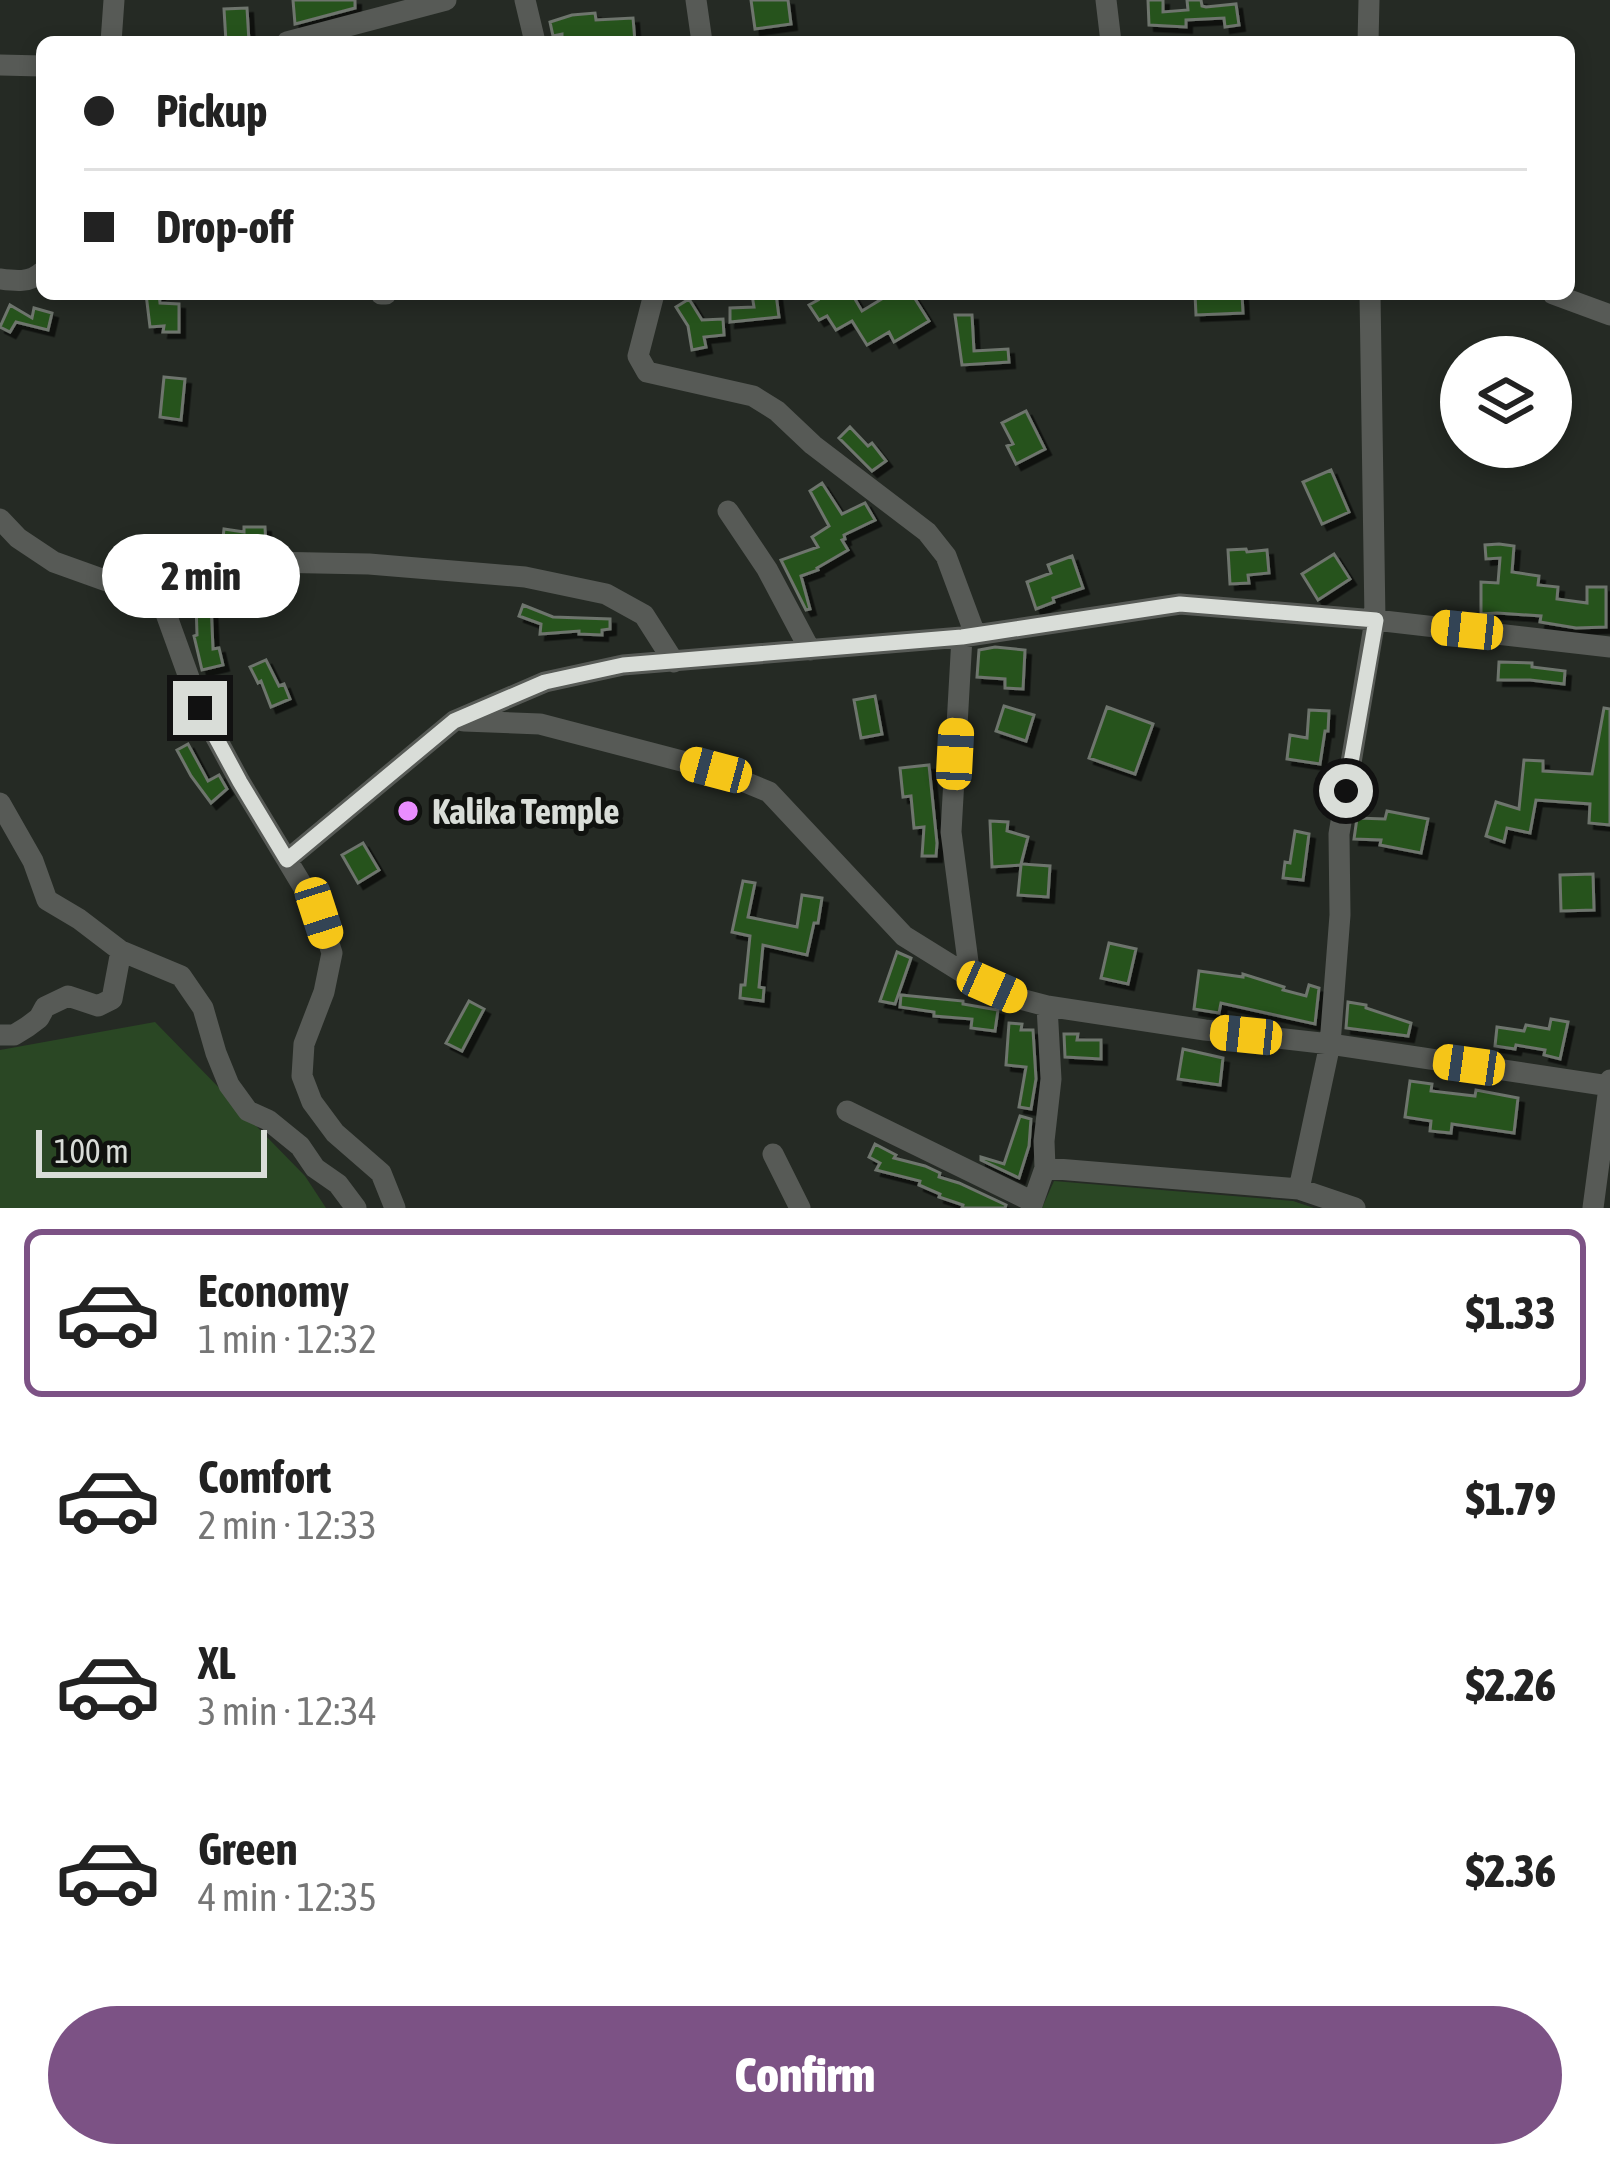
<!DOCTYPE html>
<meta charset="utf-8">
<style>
:root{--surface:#fff;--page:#f2f2f2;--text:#222;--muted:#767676;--line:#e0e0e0;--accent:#7c5285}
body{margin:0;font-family:"Asap Condensed",sans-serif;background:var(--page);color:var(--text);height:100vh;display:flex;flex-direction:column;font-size:45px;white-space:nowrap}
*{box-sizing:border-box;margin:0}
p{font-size:39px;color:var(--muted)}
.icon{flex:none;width:66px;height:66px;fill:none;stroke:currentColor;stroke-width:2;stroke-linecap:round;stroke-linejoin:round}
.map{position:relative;height:1208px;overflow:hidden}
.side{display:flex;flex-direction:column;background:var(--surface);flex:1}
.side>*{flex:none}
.guide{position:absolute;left:36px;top:36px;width:1539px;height:264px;border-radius:18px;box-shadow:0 6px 18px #0003;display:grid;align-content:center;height:264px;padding:0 48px;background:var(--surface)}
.controls{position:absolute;left:1440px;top:336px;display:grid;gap:24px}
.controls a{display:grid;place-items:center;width:132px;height:132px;border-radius:50%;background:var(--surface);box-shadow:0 6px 18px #0003;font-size:60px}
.scale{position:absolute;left:36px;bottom:30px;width:231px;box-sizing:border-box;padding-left:12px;border:6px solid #d9ddd8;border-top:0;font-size:33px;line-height:42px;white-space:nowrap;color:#d9ddd8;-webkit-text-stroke:9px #10120f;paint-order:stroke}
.end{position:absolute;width:54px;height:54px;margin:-27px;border:15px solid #d9ddd8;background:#111;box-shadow:0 0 0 6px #111}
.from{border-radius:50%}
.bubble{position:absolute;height:84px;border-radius:42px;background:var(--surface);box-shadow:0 6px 18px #0003;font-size:39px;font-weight:800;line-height:84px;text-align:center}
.car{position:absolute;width:36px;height:72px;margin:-36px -18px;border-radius:15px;box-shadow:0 0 9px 3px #0007;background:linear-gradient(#f5c518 24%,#345 0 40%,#f5c518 0 76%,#345 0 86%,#f5c518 0)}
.guide b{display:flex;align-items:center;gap:42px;height:114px;font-size:45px}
.guide b+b{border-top:3px solid var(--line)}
.guide i{width:30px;height:30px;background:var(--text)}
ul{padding:21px 0 0;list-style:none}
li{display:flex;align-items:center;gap:36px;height:168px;margin:0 24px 18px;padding:0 24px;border:6px solid transparent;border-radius:18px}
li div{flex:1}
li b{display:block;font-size:45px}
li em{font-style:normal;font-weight:800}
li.current{border-color:var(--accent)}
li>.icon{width:108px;height:108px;stroke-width:1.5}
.button{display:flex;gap:24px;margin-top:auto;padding:24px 48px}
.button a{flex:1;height:138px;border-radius:72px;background:var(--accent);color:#fff;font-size:48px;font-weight:800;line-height:138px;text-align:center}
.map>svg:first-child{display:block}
.green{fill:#2a4724}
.building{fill:#27531d;stroke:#6e746d;stroke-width:3;filter:url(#shadow)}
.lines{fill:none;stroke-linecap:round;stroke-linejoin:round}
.minor{stroke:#575a56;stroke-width:21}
.route{stroke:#d9ddd8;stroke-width:15}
.poi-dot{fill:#e98dfe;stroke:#10120f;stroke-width:4.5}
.labels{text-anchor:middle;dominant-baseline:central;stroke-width:10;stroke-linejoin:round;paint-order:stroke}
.poi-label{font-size:36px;font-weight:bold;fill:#d9ddd8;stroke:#10120f;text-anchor:start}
</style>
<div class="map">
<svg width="1610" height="1208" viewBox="0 0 1610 1208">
<defs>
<filter id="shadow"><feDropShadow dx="5.5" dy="5.5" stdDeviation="0" flood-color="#0009"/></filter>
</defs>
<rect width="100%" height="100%" fill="#252a24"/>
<path class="green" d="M155 1022 305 1176 326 1208H0V1050Z
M1054 1181 1293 1201 1314 1208H1042Z"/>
<path class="building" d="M293 0H355V8L295 24Z
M751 0H788L791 24 755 29Z
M1148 0H1163V12L1188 10 1187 0H1201L1202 6 1206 7 1236 4 1239 25 1225 27 1224 18 1186 20V27L1149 25Z
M247 8 249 42H226L224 9Z
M595 13 596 20 633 18 635 42H562V34L553 36 550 22 572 15Z
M146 294H159L160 303 179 304V332H163L164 326 150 327Z
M776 294 779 317 730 322V308L754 307 752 295Z
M814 294H852L862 311 890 294H912L929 321 894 342 889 332 867 345 852 321 836 330 827 316 819 320 809 305 818 300Z
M1195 294H1242L1243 313 1196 315Z
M689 299 702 320 723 319 724 335 704 337 706 347 692 350 688 326 676 307Z
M10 305 32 318 34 308 52 313 48 330 16 322 10 332 0 327Z
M955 315H972L974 351 1008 349 1009 362 962 365Z
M164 377 185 379 181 420 160 417Z
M1026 411 1045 449 1016 464 1007 446 1013 444 1002 423Z
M850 427 868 446 872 443 886 461 872 471 839 438Z
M1331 470 1349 512 1322 524 1303 482Z
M822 483 842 514 865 503 875 520 844 535 845 539 842 540 848 550 817 568 818 570 801 576 810 609 806 610 781 560 818 547 812 537 829 526 810 491Z
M244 527H265L266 547 222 546 224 529 244 532Z
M1499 544 1514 546 1512 572 1539 576 1538 585 1558 587 1557 599 1587 603V587H1606V627L1576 628 1540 622 1541 616 1497 613 1481 614V582L1498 583 1500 558 1486 559 1485 545Z
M1246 549 1247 552 1267 550 1269 573 1248 575 1249 583 1230 584 1228 550Z
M1334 554 1350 579 1318 600 1302 574Z
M1072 556 1083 588 1053 598 1054 602 1036 609 1027 582 1051 573 1048 565Z
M222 576 247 577V579L279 577 281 597 265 598 264 588 211 583V578Z
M196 602H211L213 649 219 648 223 665 202 670 194 636 197 635Z
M523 605 553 617 610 619V629L602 630V635L579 634V631L540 634 541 624 519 616Z
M995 647 1025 650 1023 689 1005 688V679L977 677 979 650Z
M266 660 279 686 284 684 290 699 271 707 261 681 258 683 250 667Z
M1499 662 1532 663V667L1565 671 1564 684 1530 680H1498Z
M875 696 882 734 861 738 854 700Z
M1004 706 1034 715 1026 741 996 731Z
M1107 707 1153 724 1135 774 1089 758Z
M1604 708 1610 709V825L1589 823 1590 804 1536 800 1530 833 1507 828 1504 842 1486 836 1496 802 1519 809 1524 760 1543 761V771L1592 774Z
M1309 710 1329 711 1328 731H1325L1320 764 1287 759 1290 735 1307 738Z
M188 744 208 781 219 775 227 789 211 803 191 776 177 750Z
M929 765 937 843 936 856H922L924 827 914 828 911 796 903 797 900 768Z
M1387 811 1428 819 1421 853 1380 845 1381 840 1354 839 1357 818 1385 819Z
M990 821 1008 822 1007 831 1028 837 1021 864 1050 866 1048 897 1018 895 1021 865 992 867Z
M1295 831 1309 834 1303 880 1283 878 1285 862 1290 863Z
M363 843 379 870 358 883 342 855Z
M1593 874 1594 910 1561 911 1560 875Z
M743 881 755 883 748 917 797 927 802 895 822 898 818 923H814L807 955 763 945 759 987 764 988 763 1001 740 998 741 985H745L750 936 732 932Z
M1109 943 1136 949 1128 984 1101 978Z
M897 952 911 958 895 1004 880 1001Z
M1199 971 1243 977V974L1284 987 1283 990 1306 996 1309 985 1319 988 1315 1024 1221 1003 1219 1013 1194 1009Z
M901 995 963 1001V1004L998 1010 995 1031 971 1028 972 1019 934 1016V1012L900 1007Z
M469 1001 484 1009 462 1051 446 1043Z
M1348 1002 1366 1005V1008L1411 1023 1408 1036 1346 1028Z
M1551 1019 1568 1022 1560 1059 1544 1055 1545 1050 1516 1045 1515 1049 1495 1046 1497 1027 1524 1031 1526 1025 1549 1029Z
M1009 1023 1022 1024 1021 1030H1033L1036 1079 1031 1109 1019 1107 1026 1067 1006 1065Z
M1064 1034H1078L1077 1040H1101V1059L1065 1057Z
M1183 1049 1223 1058 1220 1085 1178 1079Z
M1410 1081 1432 1084 1431 1091 1475 1096 1476 1090 1518 1098 1514 1133 1452 1124 1451 1133 1430 1131 1431 1121 1405 1117Z
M1020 1116 1031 1119 1029 1146 1019 1178 981 1160V1157L1004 1164Z
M875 1144 896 1155 894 1158 925 1166 940 1173 939 1177 959 1183 1006 1205 1005 1208H962L963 1205 939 1197 940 1194 919 1185 920 1181 876 1170 880 1163 869 1157Z"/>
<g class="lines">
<path class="minor" d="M525 0 535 42
M696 0 702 42
M1106 0 1111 42
M111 42 114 0
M287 42 446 0
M1368 42 1369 0
M0 65 42 66
M0 279C15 281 30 283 42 272
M381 294H386
M654 294 638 356 647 372 753 396 777 411 813 445 927 532 946 556 975 634
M1553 294 1610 315
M728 511 767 569 810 650
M0 519 18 538 54 562 107 581 221 561 369 564 525 577 606 594 644 615 674 662
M152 575 200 708 240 782 319 913 332 953 324 992 304 1044 302 1076 312 1102 335 1133 381 1173 395 1208
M962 637 951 832 970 977
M464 721 540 724 716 770 769 792 904 936 970 977 1013 997 1047 1006 1205 1030 1330 1044 1610 1086
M0 803 33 861 47 900 79 919 121 951
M287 860 454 721 545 682 623 665 962 637 1180 604 1375 620 1610 647
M0 1035H14L27 1027 39 1018 45 1007 68 996 98 1006 112 999 121 951 181 976 203 1008 216 1053 229 1085 248 1111 268 1120 300 1146 315 1168 338 1184 356 1208
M847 1111 1033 1202
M773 1154 800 1208
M1045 1168 1299 1189 1355 1208
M1299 1189 1330 1044 1340 915 1339 834 1375 620 1370 294
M1031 1208 1045 1168 1044 1141 1051 1079 1047 1006
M1593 1208 1610 1080"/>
</g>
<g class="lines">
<path class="route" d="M200 708 240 782 287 860 454 721 545 682 623 665 962 637 1180 604 1376 620 1346 791"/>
</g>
<circle class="poi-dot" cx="408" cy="811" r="12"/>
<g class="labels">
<g class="poi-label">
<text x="432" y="811">Kalika Temple</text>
</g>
</g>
</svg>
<div class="controls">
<a><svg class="icon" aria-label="layers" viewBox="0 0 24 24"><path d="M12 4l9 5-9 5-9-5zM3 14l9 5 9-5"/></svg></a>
</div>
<div class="scale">100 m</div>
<i class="end from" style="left:1346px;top:791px"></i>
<i class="end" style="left:200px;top:708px"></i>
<div class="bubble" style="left:102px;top:534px;width:198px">2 min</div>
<i class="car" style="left:1467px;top:630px;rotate:276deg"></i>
<i class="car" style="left:955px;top:754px;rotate:3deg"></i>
<i class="car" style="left:716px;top:770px;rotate:285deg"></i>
<i class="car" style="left:319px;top:913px;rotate:162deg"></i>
<i class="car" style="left:992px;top:987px;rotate:114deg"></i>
<i class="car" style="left:1246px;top:1035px;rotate:276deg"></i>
<i class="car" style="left:1469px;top:1065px;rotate:278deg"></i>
<div class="guide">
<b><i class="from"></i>Pickup</b>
<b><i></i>Drop-off</b>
</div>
</div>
<section class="side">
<ul>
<li class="current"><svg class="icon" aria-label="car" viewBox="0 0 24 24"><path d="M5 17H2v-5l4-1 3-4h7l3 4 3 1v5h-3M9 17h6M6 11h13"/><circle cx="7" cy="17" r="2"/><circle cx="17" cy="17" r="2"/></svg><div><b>Economy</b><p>1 min · 12:32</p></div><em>$1.33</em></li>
<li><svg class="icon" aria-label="car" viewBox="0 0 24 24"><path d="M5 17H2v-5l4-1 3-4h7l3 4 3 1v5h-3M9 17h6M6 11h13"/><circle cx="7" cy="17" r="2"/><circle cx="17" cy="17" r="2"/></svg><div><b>Comfort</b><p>2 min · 12:33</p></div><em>$1.79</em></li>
<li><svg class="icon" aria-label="car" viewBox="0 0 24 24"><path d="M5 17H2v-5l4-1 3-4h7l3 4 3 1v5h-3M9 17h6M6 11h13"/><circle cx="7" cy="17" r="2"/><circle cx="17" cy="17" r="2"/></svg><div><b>XL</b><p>3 min · 12:34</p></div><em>$2.26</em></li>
<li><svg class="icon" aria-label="car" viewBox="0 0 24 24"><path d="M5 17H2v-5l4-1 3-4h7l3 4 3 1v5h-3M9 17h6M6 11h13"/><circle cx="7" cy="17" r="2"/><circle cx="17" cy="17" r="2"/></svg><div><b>Green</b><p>4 min · 12:35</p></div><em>$2.36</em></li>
</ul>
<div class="button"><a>Confirm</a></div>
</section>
